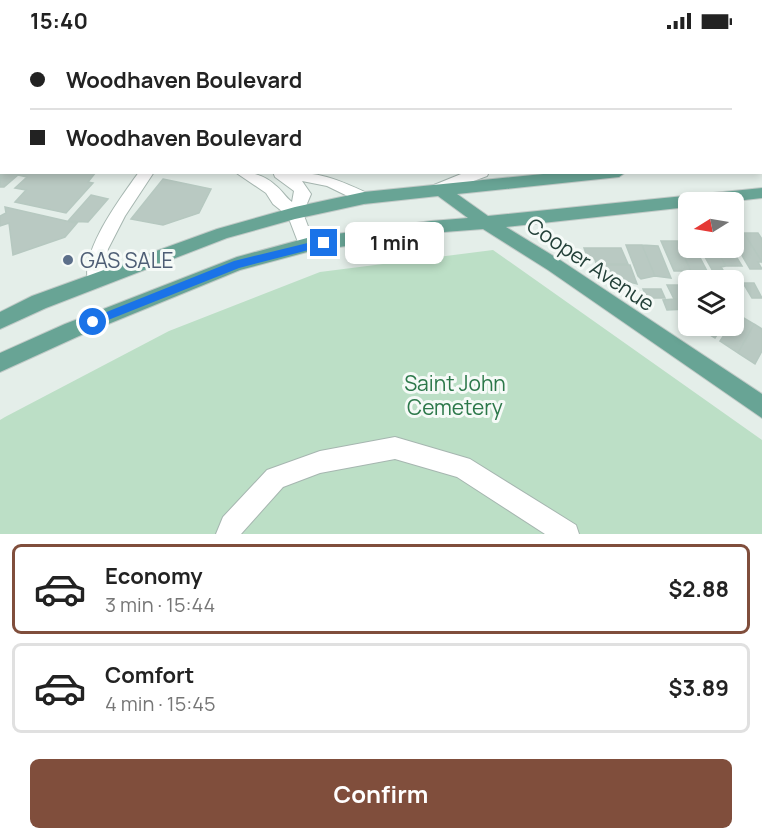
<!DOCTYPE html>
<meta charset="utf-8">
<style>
:root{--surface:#fff;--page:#f2f2f2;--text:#222;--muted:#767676;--line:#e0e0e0;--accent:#804e3c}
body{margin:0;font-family:Manrope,sans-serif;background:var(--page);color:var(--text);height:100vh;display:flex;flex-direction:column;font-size:22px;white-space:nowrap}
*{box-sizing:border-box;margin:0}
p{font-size:20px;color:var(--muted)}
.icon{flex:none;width:33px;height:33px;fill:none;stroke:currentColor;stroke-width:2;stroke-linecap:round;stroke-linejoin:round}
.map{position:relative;height:492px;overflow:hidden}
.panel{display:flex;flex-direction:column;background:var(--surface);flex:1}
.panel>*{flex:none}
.guide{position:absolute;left:0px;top:0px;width:762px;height:132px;box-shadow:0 3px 9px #0003;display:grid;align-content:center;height:132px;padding:0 30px;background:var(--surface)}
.needle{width:39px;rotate:259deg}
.buttons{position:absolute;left:678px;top:150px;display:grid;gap:12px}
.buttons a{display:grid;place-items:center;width:66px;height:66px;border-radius:9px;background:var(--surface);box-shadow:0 3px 9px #0003;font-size:30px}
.end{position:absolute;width:27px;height:27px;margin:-14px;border:8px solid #1a73e8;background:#fff;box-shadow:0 0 0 3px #fff}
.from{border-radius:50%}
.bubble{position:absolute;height:42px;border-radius:9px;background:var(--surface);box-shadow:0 3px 9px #0003;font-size:20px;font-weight:700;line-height:42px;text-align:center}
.guide b{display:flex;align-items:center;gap:21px;height:57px;font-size:22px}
.guide b+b{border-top:2px solid var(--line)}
.guide i{width:15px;height:15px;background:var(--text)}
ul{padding:10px 0 0;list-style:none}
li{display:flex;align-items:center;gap:18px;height:90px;margin:0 12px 9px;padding:0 18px;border:3px solid var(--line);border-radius:9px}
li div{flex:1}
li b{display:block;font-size:22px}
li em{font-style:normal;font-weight:700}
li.active{border-color:var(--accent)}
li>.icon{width:54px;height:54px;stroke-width:1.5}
.cta{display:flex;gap:12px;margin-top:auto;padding:12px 30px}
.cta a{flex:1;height:69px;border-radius:9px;background:var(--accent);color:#fff;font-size:24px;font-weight:700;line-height:69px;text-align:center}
.status{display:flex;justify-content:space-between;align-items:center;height:42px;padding:0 30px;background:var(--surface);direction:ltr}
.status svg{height:16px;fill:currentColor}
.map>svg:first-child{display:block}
.green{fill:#bcdfc6}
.building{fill:#b9c9c2;stroke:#b6c8c0;stroke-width:1.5}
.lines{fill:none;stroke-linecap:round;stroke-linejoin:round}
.minor-casing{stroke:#a6b6b0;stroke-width:2}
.major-casing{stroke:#c1cac7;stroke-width:2}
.minor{fill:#fff;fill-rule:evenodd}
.major{fill:#68a495;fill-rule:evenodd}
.route{fill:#1a73e8}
.service-dot{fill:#5c6f8a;stroke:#f5faf7;stroke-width:2}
.labels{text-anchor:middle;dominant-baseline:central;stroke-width:6;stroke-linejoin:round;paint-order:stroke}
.service-label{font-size:21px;fill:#4e5e75;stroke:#f5faf7;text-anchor:start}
.street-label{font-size:21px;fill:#234038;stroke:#f5faf7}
.park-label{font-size:21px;fill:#2c784a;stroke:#f5faf7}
</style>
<div class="status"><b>15:40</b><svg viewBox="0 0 49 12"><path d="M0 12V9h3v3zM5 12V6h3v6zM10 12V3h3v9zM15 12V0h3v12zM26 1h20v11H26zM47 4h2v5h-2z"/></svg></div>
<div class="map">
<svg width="762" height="492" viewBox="0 0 762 492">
<rect width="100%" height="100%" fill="#e4eee9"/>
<path class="green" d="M0 0H208L2 2 0 30Z
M493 208 762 398V492H0V378L5 375 169 289 320 230Z"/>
<path class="building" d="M2 107V130H96L88 140 93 141 66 171 15 160 26 148 15 146 27 135 18 133 4 145H0Z
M163 137 211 147 199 171 163 183 131 177Z
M91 153 108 157 88 180 68 179Z
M5 165 75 181H77L65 195 13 213 9 181 0 184V174L6 171Z
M734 191H744L762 220H758L762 227H750L734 200Z
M744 191H758L762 197V220Z
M661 199H677L691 229H674Z
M677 199H688V206H695L707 229H691Z
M626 203H642L655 234 641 237 638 234Z
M642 203 658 204 671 236 655 234Z
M584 206H621L628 222H596L595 217H588Z
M700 206H715L726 224 721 225 726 233H715Z
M715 206H731L742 224H726Z
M597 223H630L637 242 618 237Z
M743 241H754L762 256H752Z
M667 243H678L685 257H674Z
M643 247H661L665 256H647Z
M674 257H688V267L667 268 663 258Z
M737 272 754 282 738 311 720 299 730 284H734Z
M754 282 762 287V309L755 322 738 311Z
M695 284H723L715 296Z"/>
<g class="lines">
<defs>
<path id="minor" d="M519 0H538L518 2Z
M668 0H680L668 2Z
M0 80H2V88H0Z
M139 130H154L125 174 108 207 102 244 96 246 90 244C75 215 122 154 139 130Z
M235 130C250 130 263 132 275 143 282 148 285 155 292 160L294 149 275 135 273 130C317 130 329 133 369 152L372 156 369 160 364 162 327 144 302 139 311 152 303 171 315 203 313 208 307 210 301 208 288 174 273 162 266 151Z
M466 130H489L487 134 439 152 434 151 431 147 434 143Z
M395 395 470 417 576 483 579 492H545L457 435 395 417 320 431 283 445 241 492H216L223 475 267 428 320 409Z"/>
<path id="major" d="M742 0H754V2H743Z
M760 10H762V18H760Z
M760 112H762V122H760Z
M563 130H626L619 135 457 152 488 174 762 146V156L727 160H688V165L506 185 560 218 762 352V376L548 228 483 187 431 191 307 210 240 228 79 294 0 330V311L65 282 237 215 307 196 431 179 468 176 438 154 364 162 295 177 227 196 46 266 0 287V270L32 254 217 187 295 165 364 150Z"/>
</defs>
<use href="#minor" class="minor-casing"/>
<use href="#major" class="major-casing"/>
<use href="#minor" class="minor"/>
<use href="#major" class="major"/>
</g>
<path class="route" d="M324 197 329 201 328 203 239 226 93 284 88 280 89 277 234 219Z"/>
<circle class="service-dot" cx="68" cy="218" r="6"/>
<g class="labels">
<g class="service-label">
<text x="80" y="218">GAS SALE</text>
</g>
<g class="street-label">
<text transform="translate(591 222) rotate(34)">Cooper Avenue</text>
</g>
<g class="park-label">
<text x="455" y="341">Saint John<tspan x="455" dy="24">Cemetery</tspan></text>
</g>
</g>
</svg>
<div class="buttons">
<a><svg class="needle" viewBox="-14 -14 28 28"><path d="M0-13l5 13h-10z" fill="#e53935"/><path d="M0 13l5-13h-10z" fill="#767676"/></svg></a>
<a><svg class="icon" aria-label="layers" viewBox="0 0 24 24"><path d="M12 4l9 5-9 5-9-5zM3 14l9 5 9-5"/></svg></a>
</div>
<i class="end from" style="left:93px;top:280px"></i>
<i class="end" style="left:324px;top:201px"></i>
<div class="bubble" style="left:345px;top:180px;width:99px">1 min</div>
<div class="guide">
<b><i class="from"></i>Woodhaven Boulevard</b>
<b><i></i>Woodhaven Boulevard</b>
</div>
</div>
<section class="panel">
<ul>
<li class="active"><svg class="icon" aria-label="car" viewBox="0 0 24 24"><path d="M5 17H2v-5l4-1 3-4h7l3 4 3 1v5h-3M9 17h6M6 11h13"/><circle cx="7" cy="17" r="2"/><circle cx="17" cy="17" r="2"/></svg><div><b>Economy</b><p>3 min · 15:44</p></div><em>$2.88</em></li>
<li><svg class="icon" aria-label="car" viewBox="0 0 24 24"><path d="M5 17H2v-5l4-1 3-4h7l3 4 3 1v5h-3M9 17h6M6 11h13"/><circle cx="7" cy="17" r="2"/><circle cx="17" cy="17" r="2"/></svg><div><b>Comfort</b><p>4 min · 15:45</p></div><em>$3.89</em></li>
</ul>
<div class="cta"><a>Confirm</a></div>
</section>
